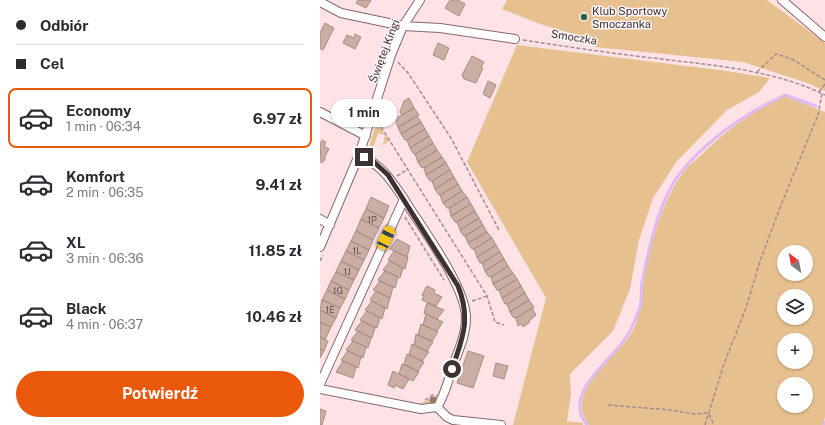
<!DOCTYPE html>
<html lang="pl">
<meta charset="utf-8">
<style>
:root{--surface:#fff;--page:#f7f7f7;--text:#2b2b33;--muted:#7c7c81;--line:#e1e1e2;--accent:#ea580c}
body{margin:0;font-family:"Public Sans",sans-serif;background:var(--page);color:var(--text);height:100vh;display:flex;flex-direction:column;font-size:15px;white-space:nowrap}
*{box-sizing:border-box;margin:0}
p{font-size:13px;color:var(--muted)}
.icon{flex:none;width:22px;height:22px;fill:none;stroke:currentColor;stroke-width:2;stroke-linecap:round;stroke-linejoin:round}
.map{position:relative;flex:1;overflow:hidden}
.side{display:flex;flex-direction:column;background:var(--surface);width:320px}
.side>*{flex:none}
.top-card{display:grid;align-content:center;height:88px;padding:0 16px;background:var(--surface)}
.needle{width:26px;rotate:328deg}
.buttons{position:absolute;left:457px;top:245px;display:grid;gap:8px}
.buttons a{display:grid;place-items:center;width:36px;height:36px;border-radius:50%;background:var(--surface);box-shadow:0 1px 3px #0004;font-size:20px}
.end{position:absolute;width:18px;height:18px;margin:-9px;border:5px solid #3e3132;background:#fff;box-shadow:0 0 0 2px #fff}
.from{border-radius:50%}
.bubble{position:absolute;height:28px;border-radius:14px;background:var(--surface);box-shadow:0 1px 3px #0004;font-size:13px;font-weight:700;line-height:28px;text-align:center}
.car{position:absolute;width:12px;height:24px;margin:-12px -6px;border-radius:5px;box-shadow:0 0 3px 1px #0007;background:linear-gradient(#f5c518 24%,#345 0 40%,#f5c518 0 76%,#345 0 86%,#f5c518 0)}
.top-card b{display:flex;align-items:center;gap:14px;height:38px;font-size:15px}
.top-card b+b{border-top:1px solid var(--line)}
.top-card i{width:10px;height:10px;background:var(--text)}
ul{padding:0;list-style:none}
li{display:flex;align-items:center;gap:12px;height:60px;margin:0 8px 6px;padding:0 8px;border:2px solid transparent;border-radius:8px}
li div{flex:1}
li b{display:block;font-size:15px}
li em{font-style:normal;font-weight:700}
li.on{border-color:var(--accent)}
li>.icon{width:36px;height:36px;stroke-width:1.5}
.action{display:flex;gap:8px;margin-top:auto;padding:8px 16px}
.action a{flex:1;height:46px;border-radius:24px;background:var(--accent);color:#fff;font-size:16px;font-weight:700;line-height:46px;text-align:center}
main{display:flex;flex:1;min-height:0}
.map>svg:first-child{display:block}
.green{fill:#e7c090;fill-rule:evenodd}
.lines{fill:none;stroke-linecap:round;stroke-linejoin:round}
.stream{stroke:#debaf4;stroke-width:3}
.building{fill:#cbaea3;stroke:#a88c81}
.street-casing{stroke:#85686a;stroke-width:10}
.path{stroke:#a28d8f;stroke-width:1.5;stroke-dasharray:4 2;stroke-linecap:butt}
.street{stroke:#fff;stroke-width:8}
.tree{fill:#927b6e}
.route{stroke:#3e3132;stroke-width:5}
.poi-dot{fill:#2c634a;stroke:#fcf5f6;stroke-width:1.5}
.labels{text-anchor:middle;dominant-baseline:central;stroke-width:3;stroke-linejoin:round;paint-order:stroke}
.number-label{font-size:9px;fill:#61504e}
.poi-label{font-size:11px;fill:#3e3132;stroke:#fcf5f6;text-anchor:start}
.street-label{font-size:11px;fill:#3e3132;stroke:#fcf5f6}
</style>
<main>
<section class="side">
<div class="top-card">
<b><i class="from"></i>Odbiór</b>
<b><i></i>Cel</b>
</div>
<ul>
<li class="on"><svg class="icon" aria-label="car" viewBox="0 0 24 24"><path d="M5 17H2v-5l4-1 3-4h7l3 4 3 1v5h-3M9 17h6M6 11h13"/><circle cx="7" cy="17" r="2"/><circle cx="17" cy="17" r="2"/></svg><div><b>Economy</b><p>1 min · 06:34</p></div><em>6.97 zł</em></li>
<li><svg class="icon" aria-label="car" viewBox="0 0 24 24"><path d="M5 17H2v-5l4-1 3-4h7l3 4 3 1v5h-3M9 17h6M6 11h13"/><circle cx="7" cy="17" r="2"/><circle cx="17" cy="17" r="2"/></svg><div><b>Komfort</b><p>2 min · 06:35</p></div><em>9.41 zł</em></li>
<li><svg class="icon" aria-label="car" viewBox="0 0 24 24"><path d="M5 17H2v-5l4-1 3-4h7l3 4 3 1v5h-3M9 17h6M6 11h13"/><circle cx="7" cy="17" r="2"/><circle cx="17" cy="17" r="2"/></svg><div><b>XL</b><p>3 min · 06:36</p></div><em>11.85 zł</em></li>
<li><svg class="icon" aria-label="car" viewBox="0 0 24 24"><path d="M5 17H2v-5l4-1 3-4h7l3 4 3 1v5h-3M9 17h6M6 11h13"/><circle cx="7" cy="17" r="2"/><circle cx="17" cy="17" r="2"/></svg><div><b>Black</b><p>4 min · 06:37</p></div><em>10.46 zł</em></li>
</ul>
<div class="action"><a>Potwierdź</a></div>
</section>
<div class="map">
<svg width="505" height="425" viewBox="0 0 505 425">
<rect width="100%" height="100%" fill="#fee2e5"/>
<path class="green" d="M187 0H447L505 43V91L487 83 423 62 275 47 277 41 220 24 182 9Z
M197 45 407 71 450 78 439 92 407 110 357 161 333 198 319 240 310 289 293 331 250 374 251 394 247 421 263 423V425H193L226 298 147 162Z
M465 96 505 112V417L503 425H269C242 392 297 358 312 332 320 317 321 301 323 285 328 250 341 203 362 174 366 168 373 162 379 157 405 131 432 111 465 96ZM464 252H486V274H464ZM464 296H486V318H464ZM464 340H486V362H464ZM464 384H486V406H464Z
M57 122 69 141 63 145 65 135 58 133 52 152 49 147Z
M118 394 119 395C116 403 109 406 100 404Z"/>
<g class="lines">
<path class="stream" d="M267 425C239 391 299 357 311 329 314 322 318 314 320 307 322 299 321 290 322 282 329 247 339 200 361 172 389 138 426 113 465 95L496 106
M504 425 505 422"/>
</g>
<path class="building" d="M38 0H51L46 8 36 3Z
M130 0H138L145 4 139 16 125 8Z
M5 23 14 28 3 50 0 48V33Z
M35 34 41 37 35 49 23 43 27 35 34 38Z
M118 43 129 48 124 60 113 55Z
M152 56 164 62 161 67 163 68 156 83 144 79 142 75Z
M168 81 176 85 170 98 163 94Z
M89 98 94 108 82 115 80 112 84 101Z
M94 108 99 115 78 127 76 123 78 117Z
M97 116 101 122 81 134 78 127Z
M101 122 105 129 87 140H85L81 134Z
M105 129 109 136 90 148 87 140Z
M109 136 113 143 95 154 93 153 90 148Z
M2 140 6 142 4 146 9 149 5 156V160L1 163 0 144Z
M113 143 117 150 98 162 95 154Z
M117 150 122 157 104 168 101 167 98 162Z
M122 157 126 163 106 175 104 168Z
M126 163 130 170 112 181H110L106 175Z
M130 170 134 177 115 189 112 181Z
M134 177 138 184 120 195 118 194 115 189Z
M138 184 142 191 123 203 120 195Z
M142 191 147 197 129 208H127L123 203Z
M51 197 69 206 64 218 46 209Z
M147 197 151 204 131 216 129 208Z
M151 204 155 211 137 222H135L131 216Z
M46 209 64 218 59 228 41 219Z
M155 211 159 218 140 230 137 222Z
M159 218 163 225 145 236 143 235 140 230Z
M41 219 59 228 53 240 36 231Z
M163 225 167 232 148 243 145 236Z
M36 231 53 240 49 250 31 241Z
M167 232 172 238 154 249H152L148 243Z
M172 238 176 245 157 257 154 249Z
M77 239 90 246 87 257 70 249Z
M31 241 49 250 44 260 26 251Z
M176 245 180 252 162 263H160L157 257Z
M26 251 44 260 39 270 21 261Z
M74 251 88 257 85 269 68 260Z
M180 252 184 259 165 271 162 263Z
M184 259 188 266 171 277 168 276 165 271Z
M21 261 39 270 34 280 16 272Z
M70 261 83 268 80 278 63 270Z
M188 266 193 273 173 284 171 277Z
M65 271 78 277 75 288 58 280Z
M16 272 34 280 29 290 11 281Z
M193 273 197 279 179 290H177L173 284Z
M197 279 201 286 182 298 179 290Z
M11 281 29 290 25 299 7 290Z
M60 281 73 287 70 298 53 290Z
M107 286 115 290 114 293 122 297 116 306 102 300 104 296 102 295Z
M201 286 205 293 187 304H185L182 298Z
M7 290 25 299 20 308 2 300Z
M56 291 70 298 67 309 50 300Z
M205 293 209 300 190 312 187 304Z
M2 300 20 308 16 318 0 310Z
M209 300 214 307 196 318 193 317 190 312Z
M52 301 65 308 62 319 45 310Z
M107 303 124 310 117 319 104 313Z
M212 308 216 315 209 321 210 322 203 327 201 324 198 326 196 318Z
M0 310 16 318 11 327 0 322Z
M47 311 60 318 57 328 40 320Z
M106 314 123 322 117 331 103 325Z
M42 321 55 328 52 338 35 330Z
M0 322 11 327 5 340 0 337Z
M101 324 118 332 112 341 98 335Z
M38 331 51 338 48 348 31 340Z
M96 334 113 342 107 351 94 345Z
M0 337 8 341 4 351 0 349Z
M33 341 46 347 43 358 26 350Z
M92 344 109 352 102 361 89 355Z
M0 349 4 351 0 358Z
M28 351 41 357 38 368 21 360Z
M148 351 164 356 153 388 137 383Z
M87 354 104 362 98 371 84 364Z
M23 361 36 367 33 378 16 372Z
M176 363 188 366 184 379 173 376Z
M82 364 99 372 93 381 79 374Z
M73 371 89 379 83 389 75 385 74 388 68 385Z
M0 409 6 411 2 425H0Z"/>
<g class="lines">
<defs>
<path id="street" d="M462 0 505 37
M0 2 21 13 83 26 120 28 195 39
M0 112 46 136
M84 199C101 227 146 286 146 318 146 334 139 350 133 365 129 379 125 395 117 407
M0 219 10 225
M0 247 39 155 71 55 83 26 100 0
M0 384 84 199C71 180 61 164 39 155
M0 389 101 409 117 407 127 417 133 420 181 425"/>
</defs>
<use href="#street" class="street-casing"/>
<path class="path" d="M203 40C249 47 295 54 342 59 397 66 454 70 505 95
M78 62 88 73 131 138 179 230
M437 72 456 54 472 59 505 80
M499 92 505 84
M58 122 167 296 175 322 184 325
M77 176 88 169
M85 217 124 280
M0 261 3 255
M152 301 167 296
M105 400 114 394
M288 405 351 410 374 414 389 413
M389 414 394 425
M385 425 404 364 426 308 440 261 463 200 498 115 502 93"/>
<use href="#street" class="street"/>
</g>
<circle class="tree" cx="113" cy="400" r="3.5"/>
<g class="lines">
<path class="route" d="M44 157 53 161 68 175 138 286C151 318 143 338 132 369"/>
</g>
<circle class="poi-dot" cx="264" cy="17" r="4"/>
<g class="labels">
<g class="number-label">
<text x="52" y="219">1P</text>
<text x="37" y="250">1L</text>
<text x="27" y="271">1J</text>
<text x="18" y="290">1G</text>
<text x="10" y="309">1E</text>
</g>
<g class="poi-label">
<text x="272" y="11">Klub Sportowy<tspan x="272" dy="13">Smoczanka</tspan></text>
</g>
<g class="street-label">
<text transform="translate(254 37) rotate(9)">Smoczka</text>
<text transform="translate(64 51) rotate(-69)">Świętej Kingi</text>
</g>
</g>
</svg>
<div class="buttons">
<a><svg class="needle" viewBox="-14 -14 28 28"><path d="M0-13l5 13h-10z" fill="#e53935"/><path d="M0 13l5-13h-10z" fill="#7c7c81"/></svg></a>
<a><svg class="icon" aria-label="layers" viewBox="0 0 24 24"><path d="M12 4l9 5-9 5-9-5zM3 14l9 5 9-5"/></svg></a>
<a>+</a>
<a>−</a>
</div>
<i class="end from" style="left:132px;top:369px"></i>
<i class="end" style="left:44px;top:157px"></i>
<div class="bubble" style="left:11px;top:99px;width:66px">1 min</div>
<i class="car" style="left:66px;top:238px;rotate:25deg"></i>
</div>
</main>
